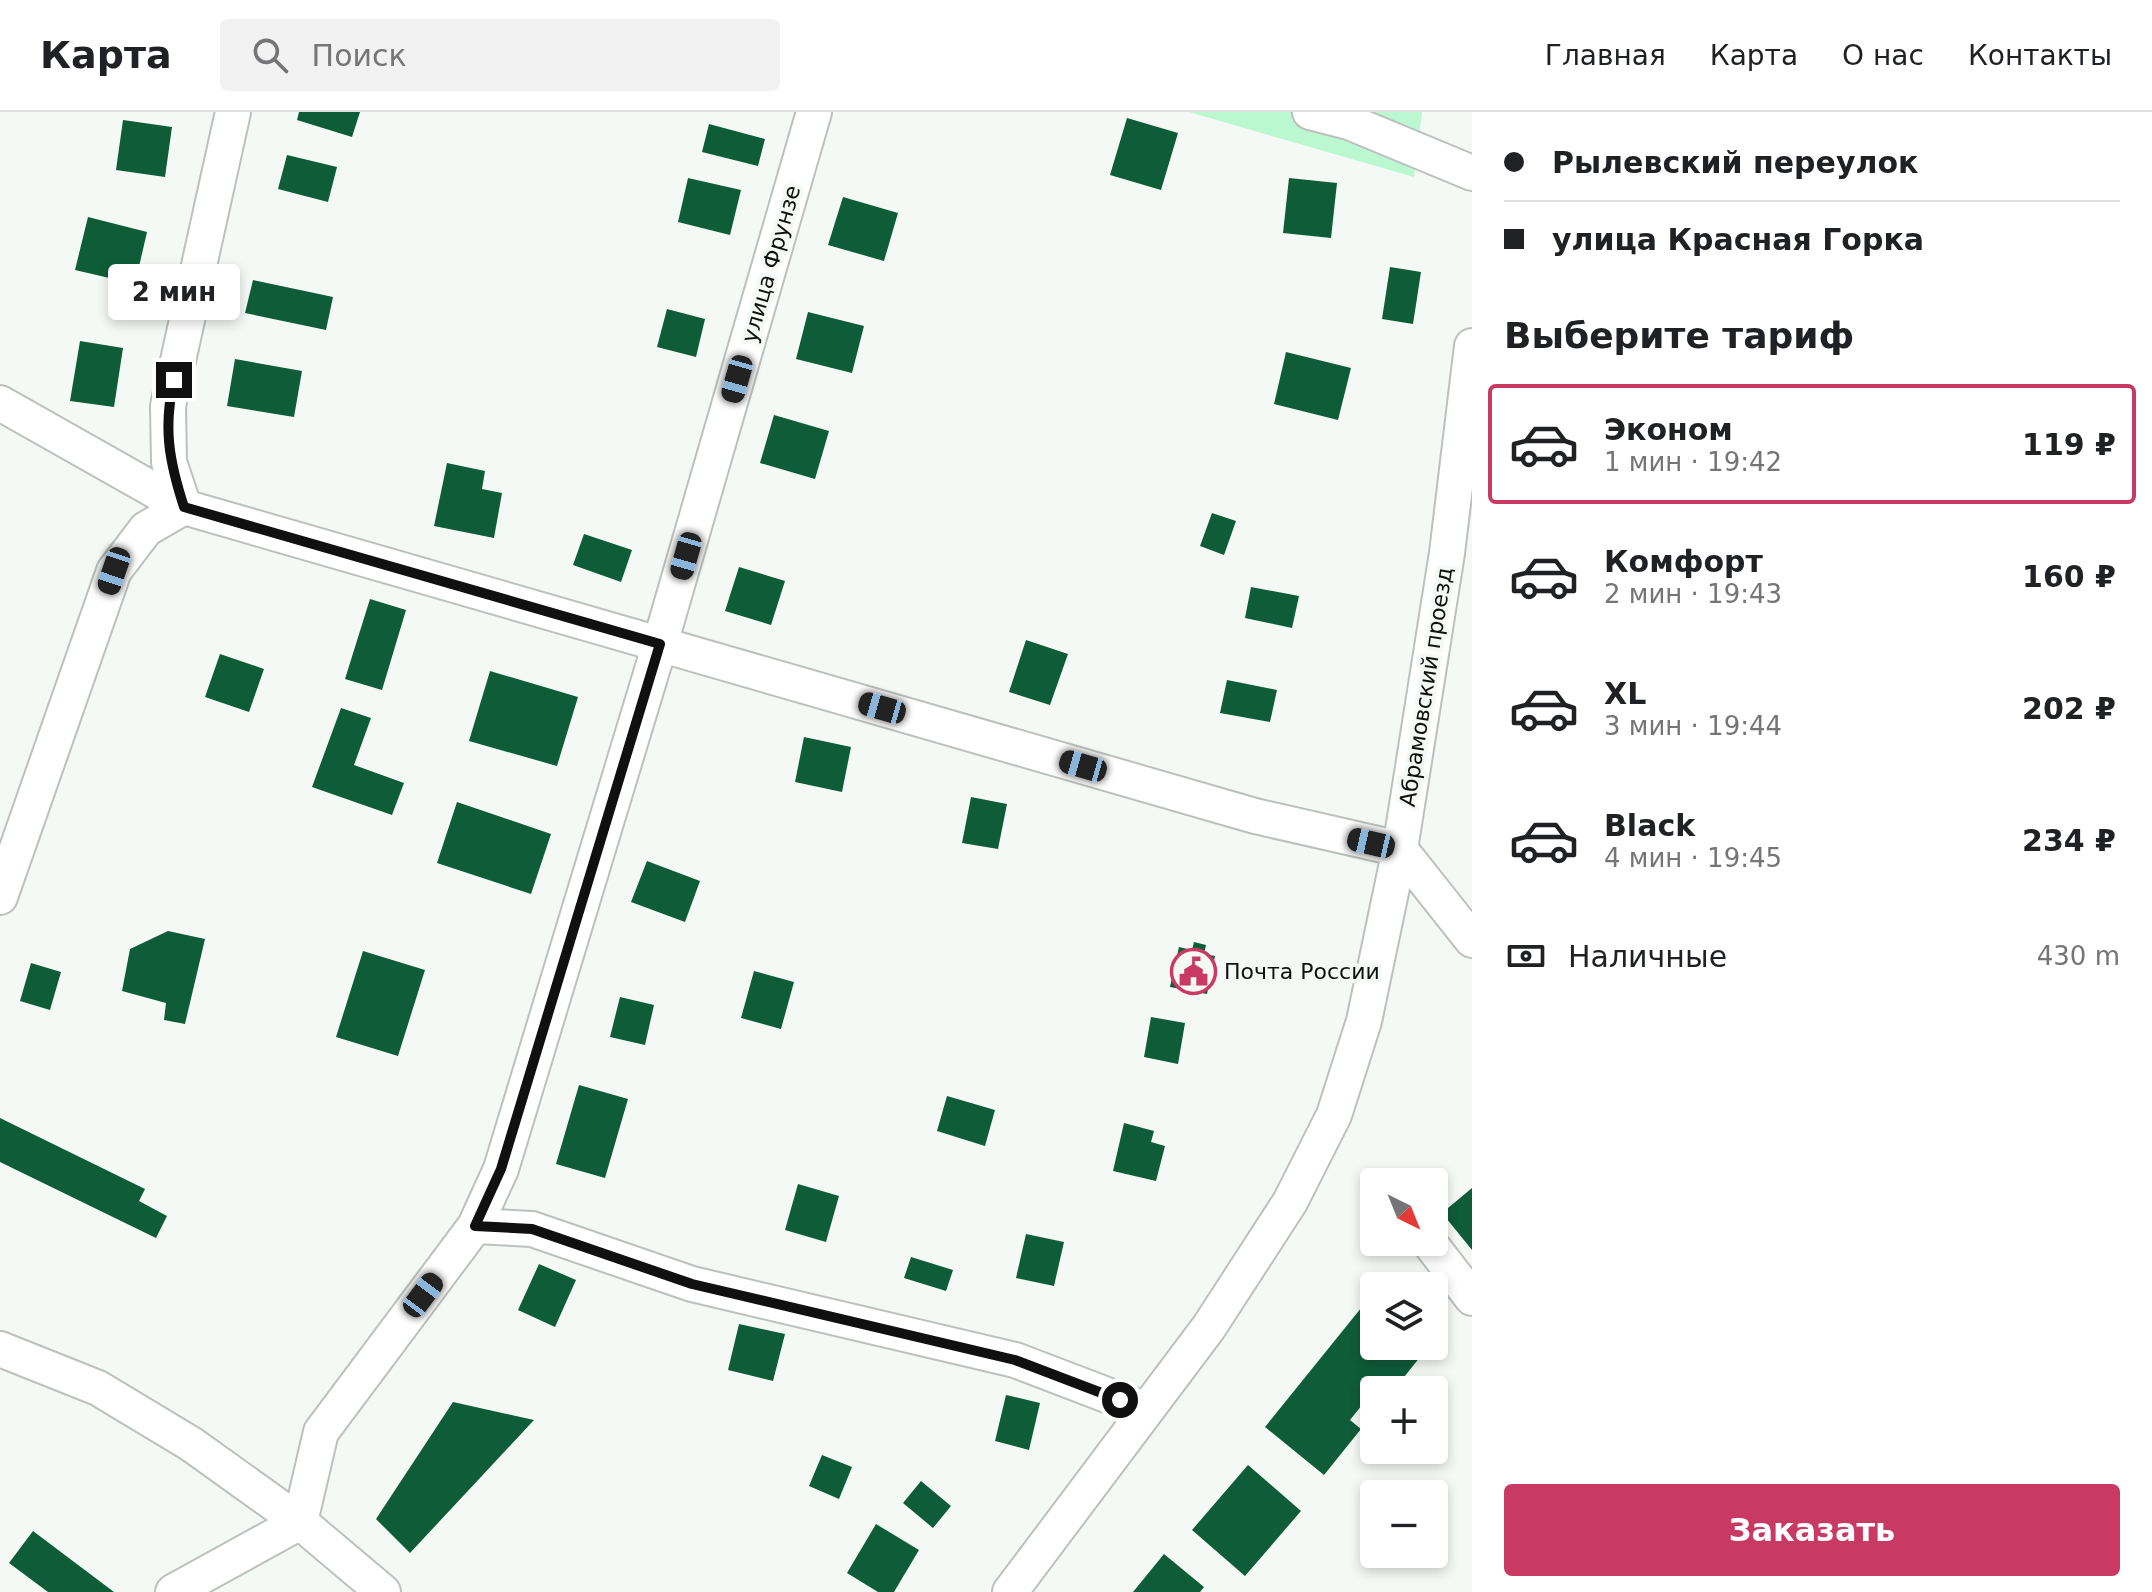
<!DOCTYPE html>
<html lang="ru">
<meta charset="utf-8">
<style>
:root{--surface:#fff;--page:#f2f2f2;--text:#202124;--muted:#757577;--line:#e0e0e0;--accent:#c83964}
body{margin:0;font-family:"DejaVu Sans",sans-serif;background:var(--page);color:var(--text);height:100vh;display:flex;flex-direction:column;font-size:30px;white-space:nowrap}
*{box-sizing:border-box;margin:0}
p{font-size:26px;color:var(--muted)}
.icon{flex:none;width:44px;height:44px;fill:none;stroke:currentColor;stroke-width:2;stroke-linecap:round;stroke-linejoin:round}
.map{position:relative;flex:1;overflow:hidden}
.details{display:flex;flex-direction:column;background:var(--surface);width:680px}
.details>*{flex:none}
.top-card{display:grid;align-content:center;height:176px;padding:0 32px;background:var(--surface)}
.needle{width:52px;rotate:137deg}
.controls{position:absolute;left:1360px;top:1056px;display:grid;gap:16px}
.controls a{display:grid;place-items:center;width:88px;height:88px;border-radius:8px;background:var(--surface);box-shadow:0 4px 12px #0003;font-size:40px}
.end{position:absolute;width:36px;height:36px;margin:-18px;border:10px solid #0f100f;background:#fff;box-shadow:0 0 0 4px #fff}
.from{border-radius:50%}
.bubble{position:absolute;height:56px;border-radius:8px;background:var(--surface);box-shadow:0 4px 12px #0003;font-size:26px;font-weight:800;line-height:56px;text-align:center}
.car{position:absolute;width:24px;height:48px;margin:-24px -12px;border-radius:10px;box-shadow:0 0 6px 2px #0007;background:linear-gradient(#222 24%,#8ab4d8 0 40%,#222 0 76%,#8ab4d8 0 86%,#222 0)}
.top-card b{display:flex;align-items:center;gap:28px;height:76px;font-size:30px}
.top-card b+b{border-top:2px solid var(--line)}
.top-card i{width:20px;height:20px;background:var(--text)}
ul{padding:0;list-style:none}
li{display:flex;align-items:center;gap:24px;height:120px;margin:0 16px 12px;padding:0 16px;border:4px solid transparent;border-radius:8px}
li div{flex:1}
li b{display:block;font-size:30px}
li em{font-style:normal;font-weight:800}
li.current{border-color:var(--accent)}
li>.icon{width:72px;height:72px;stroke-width:1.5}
h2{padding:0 32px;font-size:36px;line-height:96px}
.pay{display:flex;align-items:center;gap:20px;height:88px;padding:0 32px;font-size:30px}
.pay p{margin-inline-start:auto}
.button{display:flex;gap:16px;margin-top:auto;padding:16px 32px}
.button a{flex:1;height:92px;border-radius:8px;background:var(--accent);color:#fff;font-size:32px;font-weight:800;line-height:92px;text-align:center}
header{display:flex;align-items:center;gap:48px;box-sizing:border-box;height:112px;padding:0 40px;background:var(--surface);border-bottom:2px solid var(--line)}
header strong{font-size:38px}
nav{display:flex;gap:44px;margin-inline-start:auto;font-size:28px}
.search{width:560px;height:72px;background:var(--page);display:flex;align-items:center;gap:20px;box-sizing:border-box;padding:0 28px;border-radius:8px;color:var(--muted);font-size:30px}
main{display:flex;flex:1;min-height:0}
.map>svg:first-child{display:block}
.green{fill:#bbf8d1}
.building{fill:#0f5c38}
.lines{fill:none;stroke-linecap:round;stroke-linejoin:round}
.minor-casing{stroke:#bcc1be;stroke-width:38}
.minor{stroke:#fff;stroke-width:34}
.route{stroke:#0f100f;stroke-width:10}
.labels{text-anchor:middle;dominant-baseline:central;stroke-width:8;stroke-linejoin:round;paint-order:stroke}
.street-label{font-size:22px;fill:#0f100f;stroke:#f4f9f5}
.poi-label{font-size:22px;fill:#0f100f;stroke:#f4f9f5;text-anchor:start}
</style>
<header>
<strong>Карта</strong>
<div class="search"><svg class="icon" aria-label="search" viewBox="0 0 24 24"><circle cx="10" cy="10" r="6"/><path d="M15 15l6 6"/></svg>Поиск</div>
<nav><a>Главная</a><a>Карта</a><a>О нас</a><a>Контакты</a></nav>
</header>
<main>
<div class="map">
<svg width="1472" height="1480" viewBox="0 0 1472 1480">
<rect width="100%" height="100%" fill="#f4f9f5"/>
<path class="green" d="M1189 0H1422L1414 65Z"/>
<path class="building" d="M299 0H360L352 25 297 8Z
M1127 6 1178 21 1161 78 1110 63Z
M123 8 172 15 165 65 116 58Z
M709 12 765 27 758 54 702 40Z
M287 43 337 55 328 90 278 77Z
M688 66 741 78 730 123 678 110Z
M1289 66 1337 71 1331 126 1283 121Z
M843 85 898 101 884 149 828 133Z
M88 105 147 120 135 172 75 158Z
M1390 155 1421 160 1413 212 1382 207Z
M253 168 333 185 326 218 245 201Z
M667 197 705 207 696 245 657 235Z
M808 200 864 214 852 261 796 247Z
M80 229 123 236 114 295 70 289Z
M1286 240 1351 256 1338 308 1274 292Z
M235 247 302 259 294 305 227 294Z
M774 303 829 319 815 367 760 351Z
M447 351 485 359 482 377 502 381 494 426 434 414Z
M1212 401 1236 409 1224 443 1200 434Z
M584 422 632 438 621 470 573 453Z
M739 455 785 469 771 513 725 499Z
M1251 475 1299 484 1292 516 1245 506Z
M370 487 406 498 382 578 345 567Z
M1026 528 1068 542 1050 593 1009 580Z
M220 542 264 557 249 600 205 585Z
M490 559 578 585 557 654 469 629Z
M1227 568 1277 578 1270 610 1220 601Z
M341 596 371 606 354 653 404 671 392 703 312 675Z
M804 625 851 635 842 680 795 670Z
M971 685 1007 692 998 737 962 731Z
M457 690 551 722 531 782 437 751Z
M647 749 700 769 685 810 631 790Z
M168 819 205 827 185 912 164 908 166 891 122 879 130 837Z
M1194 830 1206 833 1204 842 1215 844 1207 882 1170 875 1179 835 1192 838Z
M363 839 425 858 398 944 336 925Z
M31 851 61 860 50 898 20 889Z
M754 859 794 870 781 917 741 906Z
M620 885 654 893 645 933 610 925Z
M1151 905 1185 911 1178 952 1144 945Z
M579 973 628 987 605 1066 556 1052Z
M947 984 995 998 985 1034 937 1019Z
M0 1006 145 1077 139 1089 167 1104 156 1126 0 1050Z
M1124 1011 1154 1019 1151 1030 1165 1034 1156 1069 1113 1059Z
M798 1072 839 1084 826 1130 785 1118Z
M1472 1076V1138L1442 1101Z
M1026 1122 1064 1130 1054 1174 1016 1166Z
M911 1145 953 1158 946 1179 904 1166Z
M539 1152 576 1168 555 1215 518 1198Z
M1374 1180V1234H1429L1396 1275 1384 1266 1374 1278 1350 1308 1361 1317 1324 1363 1265 1315Z
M739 1212 785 1222 773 1269 728 1258Z
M1006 1283 1040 1291 1029 1338 995 1329Z
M453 1290 534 1308 410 1441 376 1407Z
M822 1343 852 1355 839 1387 809 1374Z
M1248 1353 1301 1399 1245 1464 1192 1418Z
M921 1369 951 1394 933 1416 903 1391Z
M876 1412 919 1438 894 1480H878L847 1461Z
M33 1419 114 1480H48L9 1451Z
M1164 1442 1204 1475 1200 1480H1133Z"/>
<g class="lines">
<defs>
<path id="minor" d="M1310 0 1349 10 1472 61
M0 291 184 395 1255 704 1400 737 1472 828
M0 785 114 459 146 417 184 395 169 350 168 294 233 0
M475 1114 532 1117 692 1172 1015 1248 1146 1298
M1429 1130 1472 1186
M0 1237 98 1276 191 1332 300 1410 383 1480
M173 1480 300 1410 321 1320 475 1114 501 1057 660 532 814 0
M1010 1480 1209 1215 1290 1090 1334 1003 1364 909 1400 737 1447 441 1472 234"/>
</defs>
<use href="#minor" class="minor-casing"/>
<use href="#minor" class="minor"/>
</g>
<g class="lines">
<path class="route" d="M174 268C163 315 169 349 184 395L660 532 501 1057 475 1114 532 1117 692 1172 1015 1248 1120 1288"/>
</g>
<defs>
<symbol id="civic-ring" viewBox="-11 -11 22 22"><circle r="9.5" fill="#f4f9f5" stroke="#c83964" stroke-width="1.5"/><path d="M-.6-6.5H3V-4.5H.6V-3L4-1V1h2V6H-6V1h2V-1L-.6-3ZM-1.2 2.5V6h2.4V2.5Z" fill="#c83964"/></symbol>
</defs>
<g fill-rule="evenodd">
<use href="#civic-ring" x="1168" y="834" width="51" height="51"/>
</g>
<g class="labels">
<g class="street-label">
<text transform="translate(771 152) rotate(-74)">улица Фрунзе</text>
<text transform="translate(1426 575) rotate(-81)">Абрамовский проезд</text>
</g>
<g class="poi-label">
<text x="1224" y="859">Почта России</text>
</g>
</g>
</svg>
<div class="controls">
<a><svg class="needle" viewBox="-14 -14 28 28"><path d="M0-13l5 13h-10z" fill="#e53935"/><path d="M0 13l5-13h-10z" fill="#757577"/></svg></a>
<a><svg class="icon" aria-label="layers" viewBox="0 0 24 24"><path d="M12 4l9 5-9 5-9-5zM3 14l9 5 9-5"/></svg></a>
<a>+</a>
<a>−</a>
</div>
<i class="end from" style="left:1120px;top:1288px"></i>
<i class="end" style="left:174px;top:268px"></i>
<div class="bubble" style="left:108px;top:152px;width:132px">2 мин</div>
<i class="car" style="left:737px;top:267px;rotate:196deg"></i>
<i class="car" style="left:686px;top:444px;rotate:196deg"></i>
<i class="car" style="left:114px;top:459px;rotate:199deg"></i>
<i class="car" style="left:882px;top:596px;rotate:286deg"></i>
<i class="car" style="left:1083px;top:654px;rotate:286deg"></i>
<i class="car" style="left:1371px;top:731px;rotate:283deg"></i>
<i class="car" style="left:423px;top:1183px;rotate:37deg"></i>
</div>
<section class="details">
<div class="top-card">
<b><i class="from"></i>Рылевский переулок</b>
<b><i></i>улица Красная Горка</b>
</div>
<h2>Выберите тариф</h2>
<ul>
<li class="current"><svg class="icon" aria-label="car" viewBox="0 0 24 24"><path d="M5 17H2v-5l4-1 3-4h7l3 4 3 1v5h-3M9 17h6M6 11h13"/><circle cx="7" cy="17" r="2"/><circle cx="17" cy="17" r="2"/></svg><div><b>Эконом</b><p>1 мин · 19:42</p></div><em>119 ₽</em></li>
<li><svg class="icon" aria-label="car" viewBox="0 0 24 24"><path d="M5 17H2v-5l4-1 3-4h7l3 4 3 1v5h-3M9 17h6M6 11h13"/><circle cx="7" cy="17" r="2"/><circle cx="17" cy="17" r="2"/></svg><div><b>Комфорт</b><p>2 мин · 19:43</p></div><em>160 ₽</em></li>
<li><svg class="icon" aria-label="car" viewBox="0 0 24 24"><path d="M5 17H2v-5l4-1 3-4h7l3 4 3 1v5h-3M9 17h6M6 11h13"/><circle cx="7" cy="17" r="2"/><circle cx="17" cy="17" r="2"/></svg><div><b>XL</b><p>3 мин · 19:44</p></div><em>202 ₽</em></li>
<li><svg class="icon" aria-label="car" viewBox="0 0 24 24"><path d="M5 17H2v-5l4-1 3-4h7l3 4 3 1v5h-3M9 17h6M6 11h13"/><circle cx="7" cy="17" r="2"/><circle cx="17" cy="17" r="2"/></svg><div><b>Black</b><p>4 мин · 19:45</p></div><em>234 ₽</em></li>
</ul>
<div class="pay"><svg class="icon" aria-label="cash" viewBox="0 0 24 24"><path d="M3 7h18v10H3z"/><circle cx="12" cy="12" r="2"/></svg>Наличные<p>430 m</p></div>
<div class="button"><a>Заказать</a></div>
</section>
</main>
